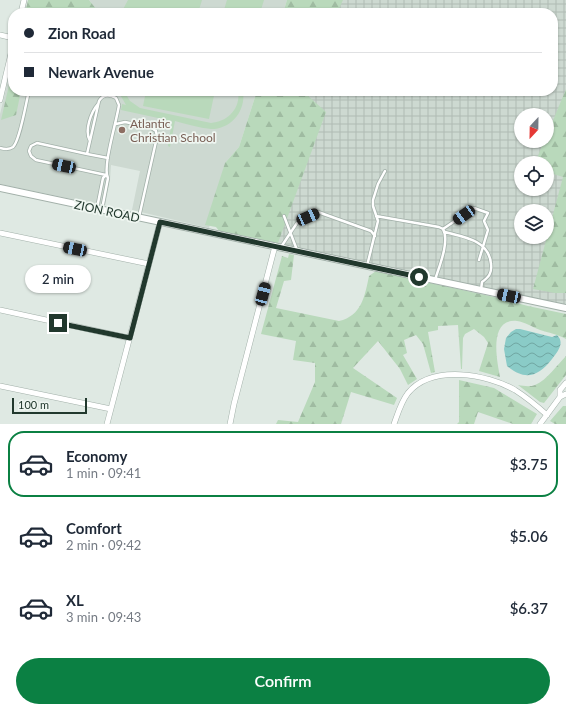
<!DOCTYPE html>
<meta charset="utf-8">
<style>
:root{--surface:#fff;--page:#f6f6f7;--text:#1f2937;--muted:#747a83;--line:#e0e1e3;--accent:#0b8043}
body{margin:0;font-family:Lato,sans-serif;background:var(--page);color:var(--text);height:100vh;display:flex;flex-direction:column;font-size:15px;white-space:nowrap}
*{box-sizing:border-box;margin:0}
p{font-size:13px;color:var(--muted)}
.icon{flex:none;width:22px;height:22px;fill:none;stroke:currentColor;stroke-width:2;stroke-linecap:round;stroke-linejoin:round}
.map{position:relative;height:424px;overflow:hidden}
.sheet{display:flex;flex-direction:column;background:var(--surface);flex:1}
.sheet>*{flex:none}
.top-card{position:absolute;left:8px;top:8px;width:550px;height:88px;border-radius:16px;box-shadow:0 1px 3px #0004;display:grid;align-content:center;height:88px;padding:0 16px;background:var(--surface)}
.needle{width:26px;rotate:202deg}
.buttons{position:absolute;left:514px;top:108px;display:grid;gap:8px}
.buttons a{display:grid;place-items:center;width:40px;height:40px;border-radius:50%;background:var(--surface);box-shadow:0 1px 3px #0004;font-size:20px}
.scale{position:absolute;left:12px;bottom:10px;width:75px;box-sizing:border-box;padding-left:4px;border:2px solid #21382d;border-top:0;font-size:11px;line-height:14px;white-space:nowrap;color:#21382d;-webkit-text-stroke:3px #eff6f1;paint-order:stroke}
.end{position:absolute;width:18px;height:18px;margin:-9px;border:5px solid #21382d;background:#fff;box-shadow:0 0 0 2px #fff}
.from{border-radius:50%}
.bubble{position:absolute;height:28px;border-radius:14px;background:var(--surface);box-shadow:0 1px 3px #0004;font-size:13px;font-weight:600;line-height:28px;text-align:center}
.car{position:absolute;width:12px;height:24px;margin:-12px -6px;border-radius:5px;box-shadow:0 0 3px 1px #0007;background:linear-gradient(#222 24%,#8ab4d8 0 40%,#222 0 76%,#8ab4d8 0 86%,#222 0)}
.top-card b{display:flex;align-items:center;gap:14px;height:38px;font-size:15px}
.top-card b+b{border-top:1px solid var(--line)}
.top-card i{width:10px;height:10px;background:var(--text)}
ul{padding:7px 0 0;list-style:none}
li{display:flex;align-items:center;gap:12px;height:66px;margin:0 8px 6px;padding:0 8px;border:2px solid transparent;border-radius:16px}
li div{flex:1}
li b{display:block;font-size:15px}
li em{font-style:normal;font-weight:600}
li.active{border-color:var(--accent)}
li>.icon{width:36px;height:36px;stroke-width:1.5}
.action{display:flex;gap:8px;margin-top:auto;padding:8px 16px}
.action a{flex:1;height:46px;border-radius:24px;background:var(--accent);color:#fff;font-size:16px;font-weight:600;line-height:46px;text-align:center}
.map>svg:first-child{display:block}
.built{fill:#cdd9d1}
.industrial{fill:url(#industrial-grid);fill-rule:evenodd}
.forest{fill:url(#forest-firs)}
.pitch{fill:#b9d9bb}
.water{fill:url(#water-waves)}
.lines{fill:none;stroke-linecap:round;stroke-linejoin:round}
.service-casing{stroke:#a2b0a9;stroke-width:4}
.minor-casing{stroke:#a2b0a9;stroke-width:6}
.tertiary-casing{stroke:#a2b0a9;stroke-width:8}
.service{stroke:#fff;stroke-width:2.5}
.minor{stroke:#fff;stroke-width:5}
.tertiary{stroke:#fff;stroke-width:6}
.route{stroke:#21382d;stroke-width:5}
.education-dot{fill:#8d6e63;stroke:#eff6f1;stroke-width:1.5}
.labels{text-anchor:middle;dominant-baseline:central;stroke-width:3.5;stroke-linejoin:round;paint-order:stroke}
.education-label{font-size:12px;fill:#785e54;stroke:#eff6f1;text-anchor:start}
.street-label{font-size:12px;fill:#21382d;stroke:#eff6f1}
</style>
<div class="map">
<svg width="566" height="424" viewBox="0 0 566 424">
<defs>
<pattern id="industrial-grid" width="8" height="8" patternUnits="userSpaceOnUse"><rect width="8" height="8" fill="#cdd9d1"/><path d="M0 4h8M4 0v8" fill="none" stroke="#b0bbb4"/></pattern>
<pattern id="forest-firs" width="22" height="20" patternUnits="userSpaceOnUse"><rect width="22" height="20" fill="#b9d9bb"/><path d="M5 1l3.5 6h-7zM16 11l3.5 6h-7z" fill="#9fbba1"/></pattern>
<pattern id="water-waves" width="16" height="10" patternUnits="userSpaceOnUse"><rect width="16" height="10" fill="#8acbc7"/><path d="M0 5q4-4 8 0t8 0" fill="none" stroke="#70a6a2"/></pattern>
</defs>
<rect width="100%" height="100%" fill="#dfe9e3"/>
<path class="built" d="M89 0H287L283 13H96L97 10Z
M13 60V91H257L239 147 225 163 209 228 132 210 140 171 111 165 110 180 105 206 0 184V114Z"/>
<path class="industrial" d="M318 0H566V308L259 239 296 91H553V13H315ZM521 115H547V141H521ZM521 163H547V189H521ZM521 211H547V237H521Z"/>
<path class="forest" d="M28 0H89L97 10 96 13H25Z
M287 0H343L337 13H283Z
M12 72 13 73V91H21L16 115 1 120Z
M566 89V293H555L533 289 563 177 547 172V163H535L544 141H547V135Z
M257 91H308L307 95 326 112 278 243 219 231 216 227 205 225 225 163 239 147Z
M289 254 294 255 291 280 284 281 276 308 339 321C362 316 365 295 369 276L376 271 494 297 528 306 566 314V339C557 334 549 333 540 330 532 327 525 322 517 321 488 318 497 361 500 377L479 371 488 343 484 337 474 329 465 334 463 338 462 369H461L458 325 438 326V330L428 332 435 372 431 373 423 344 416 335 404 340 407 353 403 355 417 379 408 385 400 369 378 341 353 368 397 398 394 405 351 392 341 424H276L278 420 298 422 315 382V363L293 360 296 341 261 334 282 256 288 258Z
M566 356V375L544 403 540 402 518 385C524 386 530 387 535 385 547 380 557 365 566 356Z
M459 380 494 388 537 414 531 424H513L478 412 474 424H457L459 422Z
M563 406H566V424H555L550 421Z"/>
<path class="pitch" d="M128 0H202L198 13H121Z
M227 0H264L260 13H223Z
M118 91H124L130 101 140 108 211 123C228 122 241 108 238 91H243C246 110 232 129 211 129 199 128 187 124 175 121L170 147 168 146 172 121 121 110 122 104 126 105Z
M146 91H215L209 119 143 106Z"/>
<path class="water" d="M516 329H520L552 337 557 335C565 343 558 351 552 359 538 377 525 381 507 366L504 349 506 338 511 332Z"/>
<g class="lines">
<defs>
<path id="service" d="M116 124 125 122 150 127 156 131 157 137 139 217
M90 141C84 131 91 112 98 104
M0 148C4 149 9 150 13 147 20 141 26 102 29 91
M87 154 37 143 31 146 29 151 31 156 36 160 106 175
M97 208 103 178 106 175
M102 209 108 178C102 168 117 120 119 105L116 98C109 94 103 94 99 101L87 154 108 158
M284 216 297 250
M376 216 439 227 443 229C450 241 439 267 435 280
M443 229 474 208 488 213 484 221 488 230 479 260
M445 232C464 237 489 240 491 264 492 273 489 277 482 282L481 290
M281 247 297 223 318 212 371 231 375 236
M367 266 378 221 373 206V200L378 184 385 171"/>
<path id="minor" d="M21 13 24 0
M0 35 13 38
M0 100 13 45
M0 233 149 264
M0 310 129 338
M566 383 560 390V397L566 394
M0 386 111 409
M107 424 160 222
M230 424 234 404 275 246
M394 424C398 413 401 402 408 393 432 364 487 374 515 390 526 397 537 406 547 415
M540 424 560 397"/>
<path id="tertiary" d="M0 188 566 308"/>
</defs>
<use href="#service" class="service-casing"/>
<use href="#minor" class="minor-casing"/>
<use href="#tertiary" class="tertiary-casing"/>
<use href="#service" class="service"/>
<use href="#minor" class="minor"/>
<use href="#tertiary" class="tertiary"/>
</g>
<g class="lines">
<path class="route" d="M58 323 130 338 160 222 419 277"/>
</g>
<circle class="education-dot" cx="122" cy="130" r="4"/>
<g class="labels">
<g class="education-label">
<text x="130" y="123">Atlantic<tspan x="130" dy="14">Christian School</tspan></text>
</g>
<g class="street-label">
<text transform="translate(107 211) rotate(12)">ZION ROAD</text>
</g>
</g>
</svg>
<div class="buttons">
<a><svg class="needle" viewBox="-14 -14 28 28"><path d="M0-13l5 13h-10z" fill="#e53935"/><path d="M0 13l5-13h-10z" fill="#747a83"/></svg></a>
<a><svg class="icon" aria-label="locate" viewBox="0 0 24 24"><circle cx="12" cy="12" r="6"/><path d="M12 2v4M12 18v4M2 12h4M18 12h4"/></svg></a>
<a><svg class="icon" aria-label="layers" viewBox="0 0 24 24"><path d="M12 4l9 5-9 5-9-5zM3 14l9 5 9-5"/></svg></a>
</div>
<div class="scale">100 m</div>
<i class="end from" style="left:419px;top:277px"></i>
<i class="end" style="left:58px;top:323px"></i>
<div class="bubble" style="left:25px;top:265px;width:66px">2 min</div>
<i class="car" style="left:64px;top:166px;rotate:282deg"></i>
<i class="car" style="left:464px;top:215px;rotate:235deg"></i>
<i class="car" style="left:308px;top:217px;rotate:66deg"></i>
<i class="car" style="left:75px;top:249px;rotate:282deg"></i>
<i class="car" style="left:263px;top:294px;rotate:15deg"></i>
<i class="car" style="left:509px;top:296px;rotate:282deg"></i>
<div class="top-card">
<b><i class="from"></i>Zion Road</b>
<b><i></i>Newark Avenue</b>
</div>
</div>
<section class="sheet">
<ul>
<li class="active"><svg class="icon" aria-label="car" viewBox="0 0 24 24"><path d="M5 17H2v-5l4-1 3-4h7l3 4 3 1v5h-3M9 17h6M6 11h13"/><circle cx="7" cy="17" r="2"/><circle cx="17" cy="17" r="2"/></svg><div><b>Economy</b><p>1 min · 09:41</p></div><em>$3.75</em></li>
<li><svg class="icon" aria-label="car" viewBox="0 0 24 24"><path d="M5 17H2v-5l4-1 3-4h7l3 4 3 1v5h-3M9 17h6M6 11h13"/><circle cx="7" cy="17" r="2"/><circle cx="17" cy="17" r="2"/></svg><div><b>Comfort</b><p>2 min · 09:42</p></div><em>$5.06</em></li>
<li><svg class="icon" aria-label="car" viewBox="0 0 24 24"><path d="M5 17H2v-5l4-1 3-4h7l3 4 3 1v5h-3M9 17h6M6 11h13"/><circle cx="7" cy="17" r="2"/><circle cx="17" cy="17" r="2"/></svg><div><b>XL</b><p>3 min · 09:43</p></div><em>$6.37</em></li>
</ul>
<div class="action"><a>Confirm</a></div>
</section>
